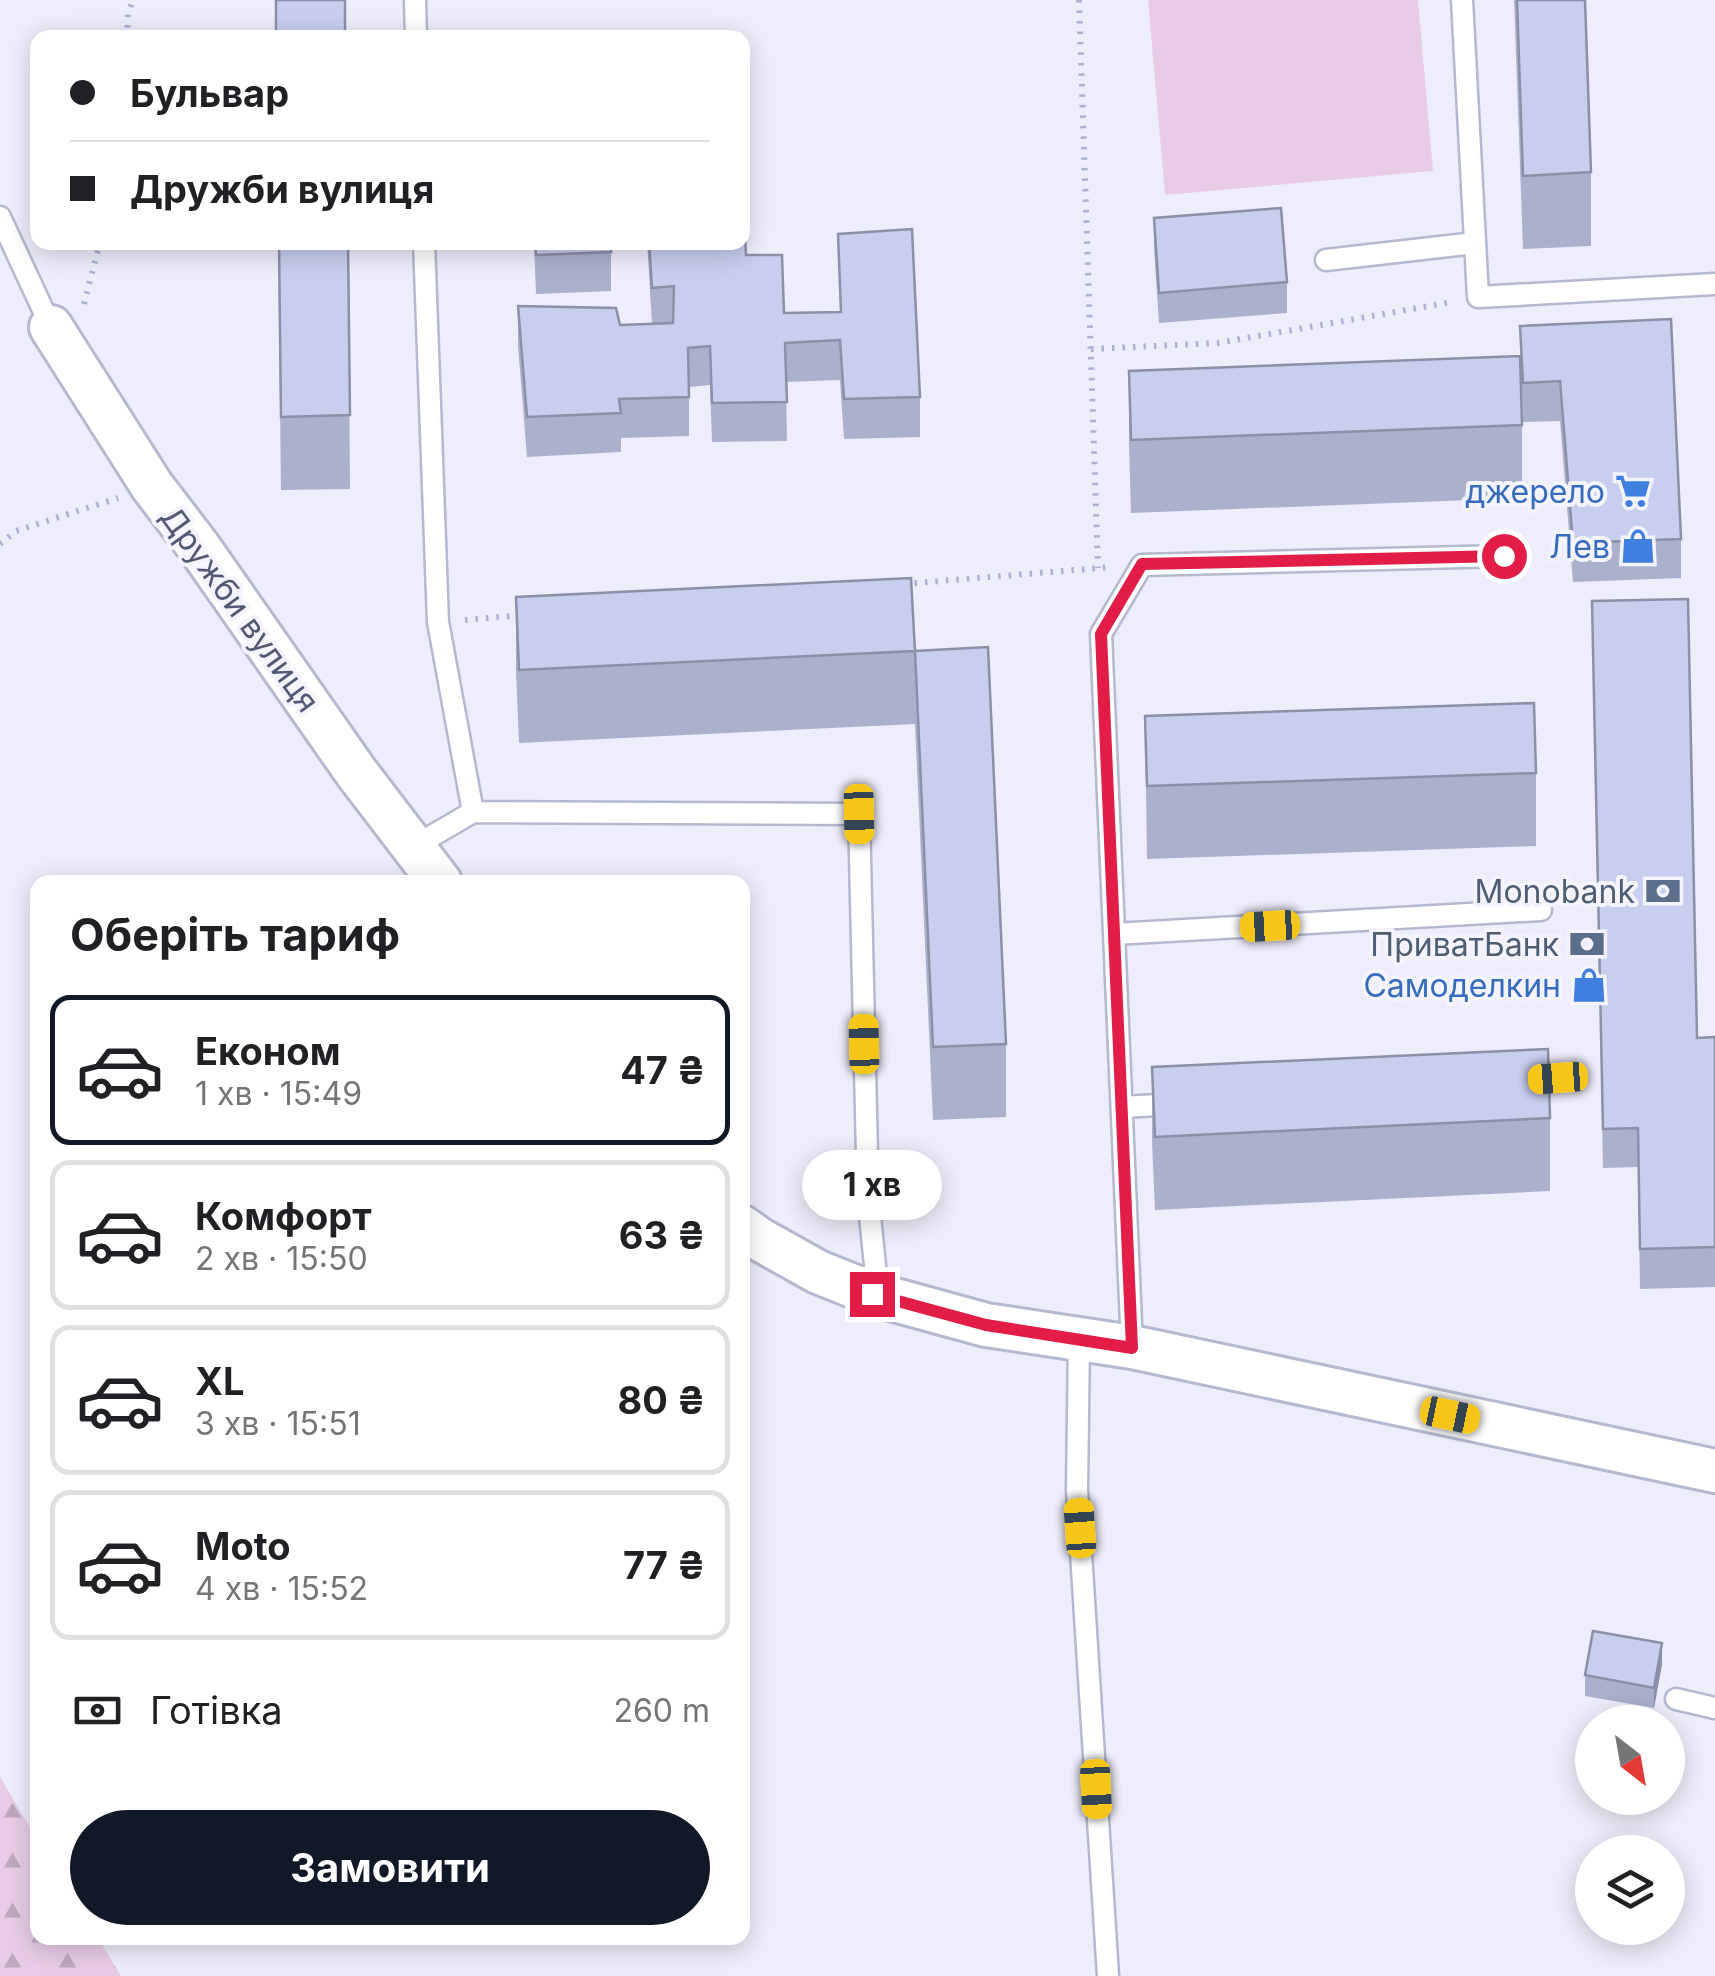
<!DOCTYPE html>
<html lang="uk">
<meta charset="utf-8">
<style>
:root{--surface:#fff;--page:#f2f2f2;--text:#202124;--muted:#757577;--line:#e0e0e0;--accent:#111827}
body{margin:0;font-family:Inter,sans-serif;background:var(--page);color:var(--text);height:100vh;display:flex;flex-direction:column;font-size:38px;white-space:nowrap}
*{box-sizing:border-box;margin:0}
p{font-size:32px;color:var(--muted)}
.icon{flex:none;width:55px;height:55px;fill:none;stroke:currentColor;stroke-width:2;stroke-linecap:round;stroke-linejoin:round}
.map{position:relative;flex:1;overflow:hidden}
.drawer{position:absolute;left:30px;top:875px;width:720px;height:1070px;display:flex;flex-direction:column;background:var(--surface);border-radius:20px;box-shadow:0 5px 25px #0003}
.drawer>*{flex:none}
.guide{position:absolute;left:30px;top:30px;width:720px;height:220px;border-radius:20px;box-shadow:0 5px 25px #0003;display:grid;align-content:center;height:220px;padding:0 40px;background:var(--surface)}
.needle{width:65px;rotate:149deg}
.tools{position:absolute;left:1575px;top:1705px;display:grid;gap:20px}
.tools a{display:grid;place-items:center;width:110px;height:110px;border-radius:50%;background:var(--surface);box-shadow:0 5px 25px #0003;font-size:50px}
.end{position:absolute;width:45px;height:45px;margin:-22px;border:12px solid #e11d48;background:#fff;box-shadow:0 0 0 5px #fff}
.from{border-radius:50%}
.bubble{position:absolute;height:70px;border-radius:35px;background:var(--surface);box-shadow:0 5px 25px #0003;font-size:32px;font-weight:700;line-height:70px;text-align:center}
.car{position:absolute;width:30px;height:60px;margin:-30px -15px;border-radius:12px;box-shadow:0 0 8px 2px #0007;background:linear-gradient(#f5c518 24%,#345 0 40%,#f5c518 0 76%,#345 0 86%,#f5c518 0)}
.guide b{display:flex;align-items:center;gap:35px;height:95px;font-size:38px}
.guide b+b{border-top:2px solid var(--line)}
.guide i{width:25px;height:25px;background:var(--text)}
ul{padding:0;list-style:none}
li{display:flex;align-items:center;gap:30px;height:150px;margin:0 20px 15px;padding:0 20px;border:5px solid var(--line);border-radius:20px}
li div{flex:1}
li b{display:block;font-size:38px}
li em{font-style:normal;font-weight:700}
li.selected{border-color:var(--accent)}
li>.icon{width:90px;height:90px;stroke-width:1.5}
h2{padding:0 40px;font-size:45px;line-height:120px}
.pay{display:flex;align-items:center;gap:25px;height:110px;padding:0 40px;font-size:38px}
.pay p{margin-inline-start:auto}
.primary-button{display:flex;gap:20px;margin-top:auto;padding:20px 40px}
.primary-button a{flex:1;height:115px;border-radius:60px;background:var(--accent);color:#fff;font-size:40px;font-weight:700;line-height:115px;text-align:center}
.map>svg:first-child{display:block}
.green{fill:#e8cce7}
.forest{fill:url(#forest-firs)}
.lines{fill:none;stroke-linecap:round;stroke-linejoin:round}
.lane-casing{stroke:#b5b9cf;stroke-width:25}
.street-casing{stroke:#b5b9cf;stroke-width:48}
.path{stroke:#aab1d3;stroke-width:6;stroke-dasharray:2.5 8;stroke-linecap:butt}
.lane{stroke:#fff;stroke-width:20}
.street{stroke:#fff;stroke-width:42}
.wall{fill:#abb1cd}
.shaded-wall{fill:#8b90a7}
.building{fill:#c7ceee;stroke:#8b90a7;stroke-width:2.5}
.route{stroke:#e11d48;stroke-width:12}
.labels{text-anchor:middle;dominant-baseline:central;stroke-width:8;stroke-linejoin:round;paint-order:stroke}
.shop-label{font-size:32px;fill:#366cbe;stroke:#f4f3fe;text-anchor:end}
.street-label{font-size:32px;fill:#515975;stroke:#f4f3fe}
.service-label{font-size:32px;fill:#4e5e75;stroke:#f4f3fe;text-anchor:end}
</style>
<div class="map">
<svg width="1715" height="1976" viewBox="0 0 1715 1976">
<defs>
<pattern id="forest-firs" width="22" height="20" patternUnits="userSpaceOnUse" patternTransform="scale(2.5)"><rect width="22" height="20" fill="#e8cce7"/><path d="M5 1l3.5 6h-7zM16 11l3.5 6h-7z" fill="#bea9c0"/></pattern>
</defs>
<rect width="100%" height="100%" fill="#eeedfb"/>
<path class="green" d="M1148 0H1418L1433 171 1165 195Z"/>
<path class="forest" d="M0 1777 37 1839 38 1938H98L121 1976H0Z"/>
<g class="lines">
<defs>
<path id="lane" d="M415 0 416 38
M1462 0 1478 297 1715 284
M0 217 51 327
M424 242 438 622 473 812 859 814 868 1197 876 1275 873 1294
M1326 260 1475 243
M413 847 473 812
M1114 934 1541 910
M1122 1107 1176 1104
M1079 1339 1077 1490 1108 1976
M1132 1347 1101 634 1142 565 1504 556
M1676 1699 1715 1708"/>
<path id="street" d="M51 327 152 486 198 546 356 772 440 882
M742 1227 759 1239 818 1272 873 1294 986 1325 1132 1347 1715 1471"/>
</defs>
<use href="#lane" class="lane-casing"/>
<use href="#street" class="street-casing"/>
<path class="path" d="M1079 0 1098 568
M127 38 128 14 133 0
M84 304 100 242
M1091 349 1218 343 1452 302
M0 544 16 531 118 498
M904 584 1111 567
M465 620 523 615"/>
<use href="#lane" class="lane"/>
<use href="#street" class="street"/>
</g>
<path class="wall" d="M1514 0H1585L1591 172V246L1523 249Z
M1154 218 1287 282V313L1159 323 1154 249Z
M838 234 920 397V437L844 439 840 380 786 382 787 441 712 442 710 385 689 387V436L621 438V452L527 457 518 346V306L620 325 652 324 647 242H742L746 255 784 313 840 312Z
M278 242H348L350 489 281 490Z
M534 242H611V291L536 294Z
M1520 326 1681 539V578L1573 582 1560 421 1523 422Z
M1129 371 1522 425V498L1131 513 1129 444Z
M516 597 915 651 1006 1044V1117L933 1120 915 724 519 743 516 671Z
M1592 601 1697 1038 1715 1037V1287L1640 1289 1638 1167 1603 1168Z
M1145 716 1536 773V846L1147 859Z
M1152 1067 1550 1118V1191L1155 1210 1152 1141Z
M1662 1664 1654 1708 1585 1696V1675Z"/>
<path class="shaded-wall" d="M1662 1643V1664L1654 1708V1688Z"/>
<path class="building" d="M276 0H345V38H276Z
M1517 0H1585L1591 172 1523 176Z
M742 178 746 255H782L784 313 841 312 838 234 912 229 920 397 844 399 840 340 785 343 787 402 712 403 710 346 688 348 689 397 619 399 621 413 527 417 518 306 616 308 620 325 673 323 674 286 652 288 649 242H742Z
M1281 208 1287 282 1159 293 1154 218Z
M279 242H348L350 415 281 417Z
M535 242H611V252L536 255Z
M1671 319 1681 539 1573 543 1560 381 1523 383 1520 326Z
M1520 356 1522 425 1131 440 1129 371Z
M911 578 915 651 519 670 516 597Z
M1688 599 1697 1038 1715 1037V1247L1640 1249 1638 1128 1603 1129 1592 601Z
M988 647 1006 1044 933 1047 915 651Z
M1534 703 1536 773 1147 786 1145 716Z
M1548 1049 1550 1118 1155 1137 1152 1067Z
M1593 1631 1662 1643 1654 1688 1585 1675Z"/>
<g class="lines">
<path class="route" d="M872 1294 986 1325 1132 1348 1101 634 1142 564 1504 556"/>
</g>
<defs>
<symbol id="supermarket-bare" viewBox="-9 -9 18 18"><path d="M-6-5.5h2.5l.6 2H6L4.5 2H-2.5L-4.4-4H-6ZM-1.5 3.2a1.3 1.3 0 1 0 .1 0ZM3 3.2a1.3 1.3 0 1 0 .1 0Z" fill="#3f7fe0" stroke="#f4f3fe" stroke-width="2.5" paint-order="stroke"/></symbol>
<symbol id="shop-bare" viewBox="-9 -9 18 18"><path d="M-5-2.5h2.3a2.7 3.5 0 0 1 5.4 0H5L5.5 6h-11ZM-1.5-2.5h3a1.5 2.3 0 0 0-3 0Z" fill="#3f7fe0" stroke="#f4f3fe" stroke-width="2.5" paint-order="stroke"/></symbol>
<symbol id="bank-bare" viewBox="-9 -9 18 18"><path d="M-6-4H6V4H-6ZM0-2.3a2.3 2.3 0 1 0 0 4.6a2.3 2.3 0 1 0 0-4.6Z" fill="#5c6f8a" stroke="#f4f3fe" stroke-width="2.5" paint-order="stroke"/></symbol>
</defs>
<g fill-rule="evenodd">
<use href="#supermarket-bare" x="1608" y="466" width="50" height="50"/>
<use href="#shop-bare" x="1613" y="521" width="50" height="50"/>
<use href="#bank-bare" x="1638" y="866" width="50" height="50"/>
<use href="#bank-bare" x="1562" y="919" width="50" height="50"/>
<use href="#shop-bare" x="1564" y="960" width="50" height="50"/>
</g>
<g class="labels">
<g class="shop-label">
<text x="1605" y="491">джерело</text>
<text x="1610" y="546">Лев</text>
<text x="1561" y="985">Самоделкин</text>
</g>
<g class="street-label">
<text transform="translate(240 609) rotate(54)">Дружби вулиця</text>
</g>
<g class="service-label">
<text x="1635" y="891">Monobank</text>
<text x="1559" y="944">ПриватБанк</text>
</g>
</g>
</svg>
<div class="tools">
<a><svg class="needle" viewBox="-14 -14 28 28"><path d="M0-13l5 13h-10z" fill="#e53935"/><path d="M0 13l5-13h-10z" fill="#757577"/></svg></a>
<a><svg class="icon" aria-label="layers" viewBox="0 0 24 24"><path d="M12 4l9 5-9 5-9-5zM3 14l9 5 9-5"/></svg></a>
</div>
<i class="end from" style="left:1504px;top:556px"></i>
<i class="end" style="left:872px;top:1294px"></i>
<div class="bubble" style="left:802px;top:1150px;width:140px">1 хв</div>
<i class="car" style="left:859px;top:814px;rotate:179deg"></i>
<i class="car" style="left:1270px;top:926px;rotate:267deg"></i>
<i class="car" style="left:864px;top:1044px;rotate:359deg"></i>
<i class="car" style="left:1558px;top:1078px;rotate:266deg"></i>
<i class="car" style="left:1450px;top:1415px;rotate:102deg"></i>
<i class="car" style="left:1080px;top:1528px;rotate:356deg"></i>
<i class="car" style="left:1096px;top:1789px;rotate:177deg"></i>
<div class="guide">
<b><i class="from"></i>Бульвар</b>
<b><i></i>Дружби вулиця</b>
</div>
<section class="drawer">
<h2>Оберіть тариф</h2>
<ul>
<li class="selected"><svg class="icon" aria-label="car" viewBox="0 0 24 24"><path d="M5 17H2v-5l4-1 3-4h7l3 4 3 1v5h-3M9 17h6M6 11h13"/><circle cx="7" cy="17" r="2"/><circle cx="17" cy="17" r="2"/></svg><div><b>Економ</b><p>1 хв · 15:49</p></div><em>47 ₴</em></li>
<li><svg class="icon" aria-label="car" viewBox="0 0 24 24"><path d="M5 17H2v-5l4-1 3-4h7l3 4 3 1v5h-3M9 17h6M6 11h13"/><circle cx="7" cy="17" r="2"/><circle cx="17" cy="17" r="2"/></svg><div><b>Комфорт</b><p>2 хв · 15:50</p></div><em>63 ₴</em></li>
<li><svg class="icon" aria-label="car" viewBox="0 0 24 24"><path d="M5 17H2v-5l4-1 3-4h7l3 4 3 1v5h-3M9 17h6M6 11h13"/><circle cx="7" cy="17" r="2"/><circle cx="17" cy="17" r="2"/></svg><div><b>XL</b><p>3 хв · 15:51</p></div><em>80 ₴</em></li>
<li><svg class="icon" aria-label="car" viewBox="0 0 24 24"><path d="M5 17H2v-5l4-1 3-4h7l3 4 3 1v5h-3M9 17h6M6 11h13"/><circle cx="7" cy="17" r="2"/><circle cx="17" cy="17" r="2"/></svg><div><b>Moto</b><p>4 хв · 15:52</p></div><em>77 ₴</em></li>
</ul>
<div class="pay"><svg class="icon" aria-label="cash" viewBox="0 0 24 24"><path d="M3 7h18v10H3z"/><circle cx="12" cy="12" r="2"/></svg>Готівка<p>260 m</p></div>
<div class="primary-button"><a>Замовити</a></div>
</section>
</div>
